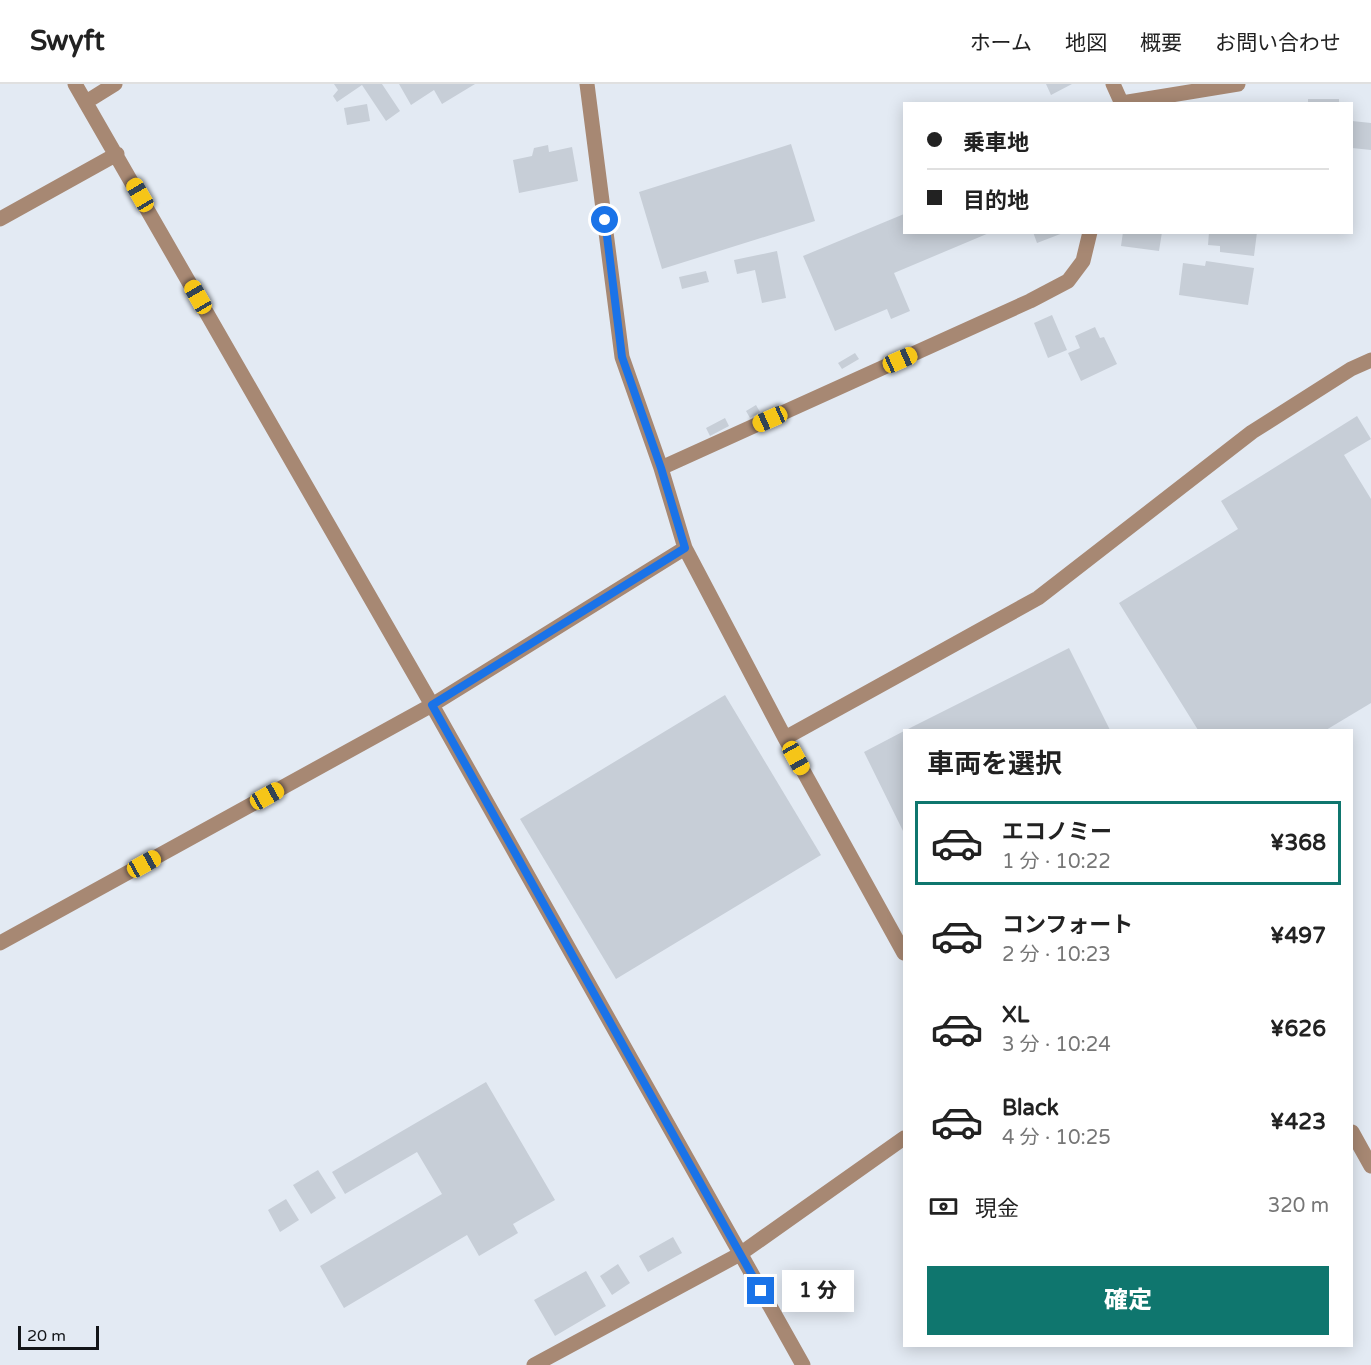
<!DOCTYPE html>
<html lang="ja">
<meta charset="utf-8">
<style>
:root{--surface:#fff;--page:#f2f2f2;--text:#222;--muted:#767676;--line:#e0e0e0;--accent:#0f766e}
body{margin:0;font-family:"Varela Round","Noto Sans JP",sans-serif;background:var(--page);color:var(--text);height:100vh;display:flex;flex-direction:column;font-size:22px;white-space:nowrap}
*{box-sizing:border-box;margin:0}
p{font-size:20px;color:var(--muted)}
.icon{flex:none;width:33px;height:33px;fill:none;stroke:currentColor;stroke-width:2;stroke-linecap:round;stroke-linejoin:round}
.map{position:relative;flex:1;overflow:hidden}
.details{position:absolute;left:903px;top:645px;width:450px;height:618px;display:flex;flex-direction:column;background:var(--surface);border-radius:0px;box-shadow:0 3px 15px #0003}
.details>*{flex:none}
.guide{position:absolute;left:903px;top:18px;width:450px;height:132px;border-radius:0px;box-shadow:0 3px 15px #0003;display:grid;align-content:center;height:132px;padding:0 24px;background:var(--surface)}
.scale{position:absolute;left:18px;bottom:15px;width:81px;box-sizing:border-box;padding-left:6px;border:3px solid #131518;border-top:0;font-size:16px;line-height:21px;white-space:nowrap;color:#131518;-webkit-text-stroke:4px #e3eaf3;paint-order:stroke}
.end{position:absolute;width:27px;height:27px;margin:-14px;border:8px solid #1a73e8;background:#fff;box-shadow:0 0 0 3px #fff}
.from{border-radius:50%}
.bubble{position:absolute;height:42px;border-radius:0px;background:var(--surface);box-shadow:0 3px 15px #0003;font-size:20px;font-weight:800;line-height:42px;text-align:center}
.car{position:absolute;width:18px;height:36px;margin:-18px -9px;border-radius:8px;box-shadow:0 0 4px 2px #0007;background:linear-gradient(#f5c518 24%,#345 0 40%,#f5c518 0 76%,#345 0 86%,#f5c518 0)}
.guide b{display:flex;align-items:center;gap:21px;height:57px;font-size:22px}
.guide b+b{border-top:2px solid var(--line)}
.guide i{width:15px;height:15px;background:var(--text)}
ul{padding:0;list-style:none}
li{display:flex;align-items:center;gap:18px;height:84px;margin:0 12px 9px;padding:0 12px;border:3px solid transparent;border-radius:0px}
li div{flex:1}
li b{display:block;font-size:22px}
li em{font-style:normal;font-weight:800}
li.active{border-color:var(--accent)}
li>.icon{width:54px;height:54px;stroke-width:1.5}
h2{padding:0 24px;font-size:27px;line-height:72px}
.pay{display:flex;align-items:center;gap:15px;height:66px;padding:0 24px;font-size:22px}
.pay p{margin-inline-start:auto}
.button{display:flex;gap:12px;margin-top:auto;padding:12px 24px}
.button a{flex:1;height:69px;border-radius:0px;background:var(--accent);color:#fff;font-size:24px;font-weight:800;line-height:69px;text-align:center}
header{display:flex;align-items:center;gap:36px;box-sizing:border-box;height:84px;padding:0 30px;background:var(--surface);border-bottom:2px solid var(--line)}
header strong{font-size:28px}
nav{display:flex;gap:33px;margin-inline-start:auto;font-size:21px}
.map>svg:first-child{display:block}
.building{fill:#c7ced7}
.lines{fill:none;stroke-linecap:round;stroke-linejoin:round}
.minor{stroke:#a78873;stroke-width:15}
.route{stroke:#1a73e8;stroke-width:8}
</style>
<header>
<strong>Swyft</strong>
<nav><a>ホーム</a><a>地図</a><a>概要</a><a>お問い合わせ</a></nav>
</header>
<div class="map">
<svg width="1371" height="1281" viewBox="0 0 1371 1281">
<rect width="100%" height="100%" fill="#e3eaf3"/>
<path class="building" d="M334 0H382L400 27 386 37 362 1 337 18 333 12 338 6Z
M399 0H475L442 20 434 6 411 21Z
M1046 0H1072L1051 11Z
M1308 15H1339V20H1308Z
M367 20 370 37 347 41 344 24Z
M1352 37 1371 39V66L1352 64Z
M791 60 815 137 662 185 639 108Z
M548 61 549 68 572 63 578 97 519 109 513 76 532 72 534 64Z
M904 130V148L989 149 894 189 910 227 891 235 887 225 835 247 803 172Z
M1033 148H1063V149L1037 159Z
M1123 148H1162L1159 167 1121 162Z
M1209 148H1257L1254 172 1220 168V162L1208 161Z
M777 167 786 214 762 219 755 186 737 190 734 176Z
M1206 177 1254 184 1248 221 1179 211 1183 179 1205 182Z
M706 187 709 198 682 205 679 193Z
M1052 231 1067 266 1048 274 1034 239Z
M1095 243 1100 254 1104 253 1117 280 1081 297 1068 269 1080 264 1075 252Z
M855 269 859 275 842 285 838 279Z
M756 321 760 328 750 334 746 327Z
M1357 332 1371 355 1344 371 1371 415V619L1326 646H1198L1119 519 1238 445 1221 417Z
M725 334 729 342 710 352 706 344Z
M1069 564 1110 646H906Z
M725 611 821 771 616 895 520 735Z
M904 647V749L864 668Z
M486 998 555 1116 513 1140 518 1149 479 1172 467 1151 344 1224 320 1182 442 1110 417 1068 345 1110 332 1088Z
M318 1086 336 1114 311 1130 293 1101Z
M286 1115 299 1136 280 1148 268 1126Z
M673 1153 682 1169 648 1188 639 1172Z
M618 1180 630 1199 612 1211 600 1192Z
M586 1187 606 1222 555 1252 534 1216Z"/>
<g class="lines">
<path class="minor" d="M75 0 432 621 803 1281
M587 0 622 273 661 384 685 464 785 654 904 869
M1113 0 1122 20
M86 18 115 0
M1122 19 1238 0
M0 135 117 70
M661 384 1030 217 1068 197 1083 177 1090 148
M785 654 1038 514 1252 348 1351 285 1371 276
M0 859 432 621 685 464
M1352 1048 1371 1082
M534 1281 740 1170 904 1054"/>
</g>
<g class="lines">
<path class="route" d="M605 136 622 273 661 384 685 464 432 621 761 1207"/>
</g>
</svg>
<div class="scale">20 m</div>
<i class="end from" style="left:605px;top:136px"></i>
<i class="end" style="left:761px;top:1207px"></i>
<div class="bubble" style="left:782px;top:1186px;width:72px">1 分</div>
<i class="car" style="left:140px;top:111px;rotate:330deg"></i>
<i class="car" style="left:198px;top:213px;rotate:330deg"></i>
<i class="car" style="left:900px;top:276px;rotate:66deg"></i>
<i class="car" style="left:770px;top:335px;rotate:246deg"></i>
<i class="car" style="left:796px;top:674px;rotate:151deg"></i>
<i class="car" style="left:267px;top:712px;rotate:61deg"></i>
<i class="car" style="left:144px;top:780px;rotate:61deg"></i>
<div class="guide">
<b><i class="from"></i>乗車地</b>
<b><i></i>目的地</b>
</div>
<section class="details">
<h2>車両を選択</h2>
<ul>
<li class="active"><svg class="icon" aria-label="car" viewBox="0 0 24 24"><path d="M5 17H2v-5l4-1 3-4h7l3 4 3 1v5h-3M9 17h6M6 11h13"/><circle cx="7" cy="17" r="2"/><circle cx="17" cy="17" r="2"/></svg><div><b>エコノミー</b><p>1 分 · 10:22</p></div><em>¥368</em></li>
<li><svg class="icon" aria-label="car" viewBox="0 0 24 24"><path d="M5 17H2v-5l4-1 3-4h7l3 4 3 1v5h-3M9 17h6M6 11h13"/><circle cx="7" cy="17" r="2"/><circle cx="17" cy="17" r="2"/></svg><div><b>コンフォート</b><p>2 分 · 10:23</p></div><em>¥497</em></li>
<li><svg class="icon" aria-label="car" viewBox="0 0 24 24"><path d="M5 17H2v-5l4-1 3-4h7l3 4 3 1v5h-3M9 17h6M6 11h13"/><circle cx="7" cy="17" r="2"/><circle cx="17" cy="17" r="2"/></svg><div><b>XL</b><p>3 分 · 10:24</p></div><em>¥626</em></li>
<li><svg class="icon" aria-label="car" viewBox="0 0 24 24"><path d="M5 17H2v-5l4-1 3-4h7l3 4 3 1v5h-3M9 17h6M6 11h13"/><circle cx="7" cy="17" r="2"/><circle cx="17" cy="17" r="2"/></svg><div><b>Black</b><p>4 分 · 10:25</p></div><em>¥423</em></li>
</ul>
<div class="pay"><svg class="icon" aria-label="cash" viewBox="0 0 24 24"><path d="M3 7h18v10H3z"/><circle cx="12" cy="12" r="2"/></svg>現金<p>320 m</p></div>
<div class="button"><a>確定</a></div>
</section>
</div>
